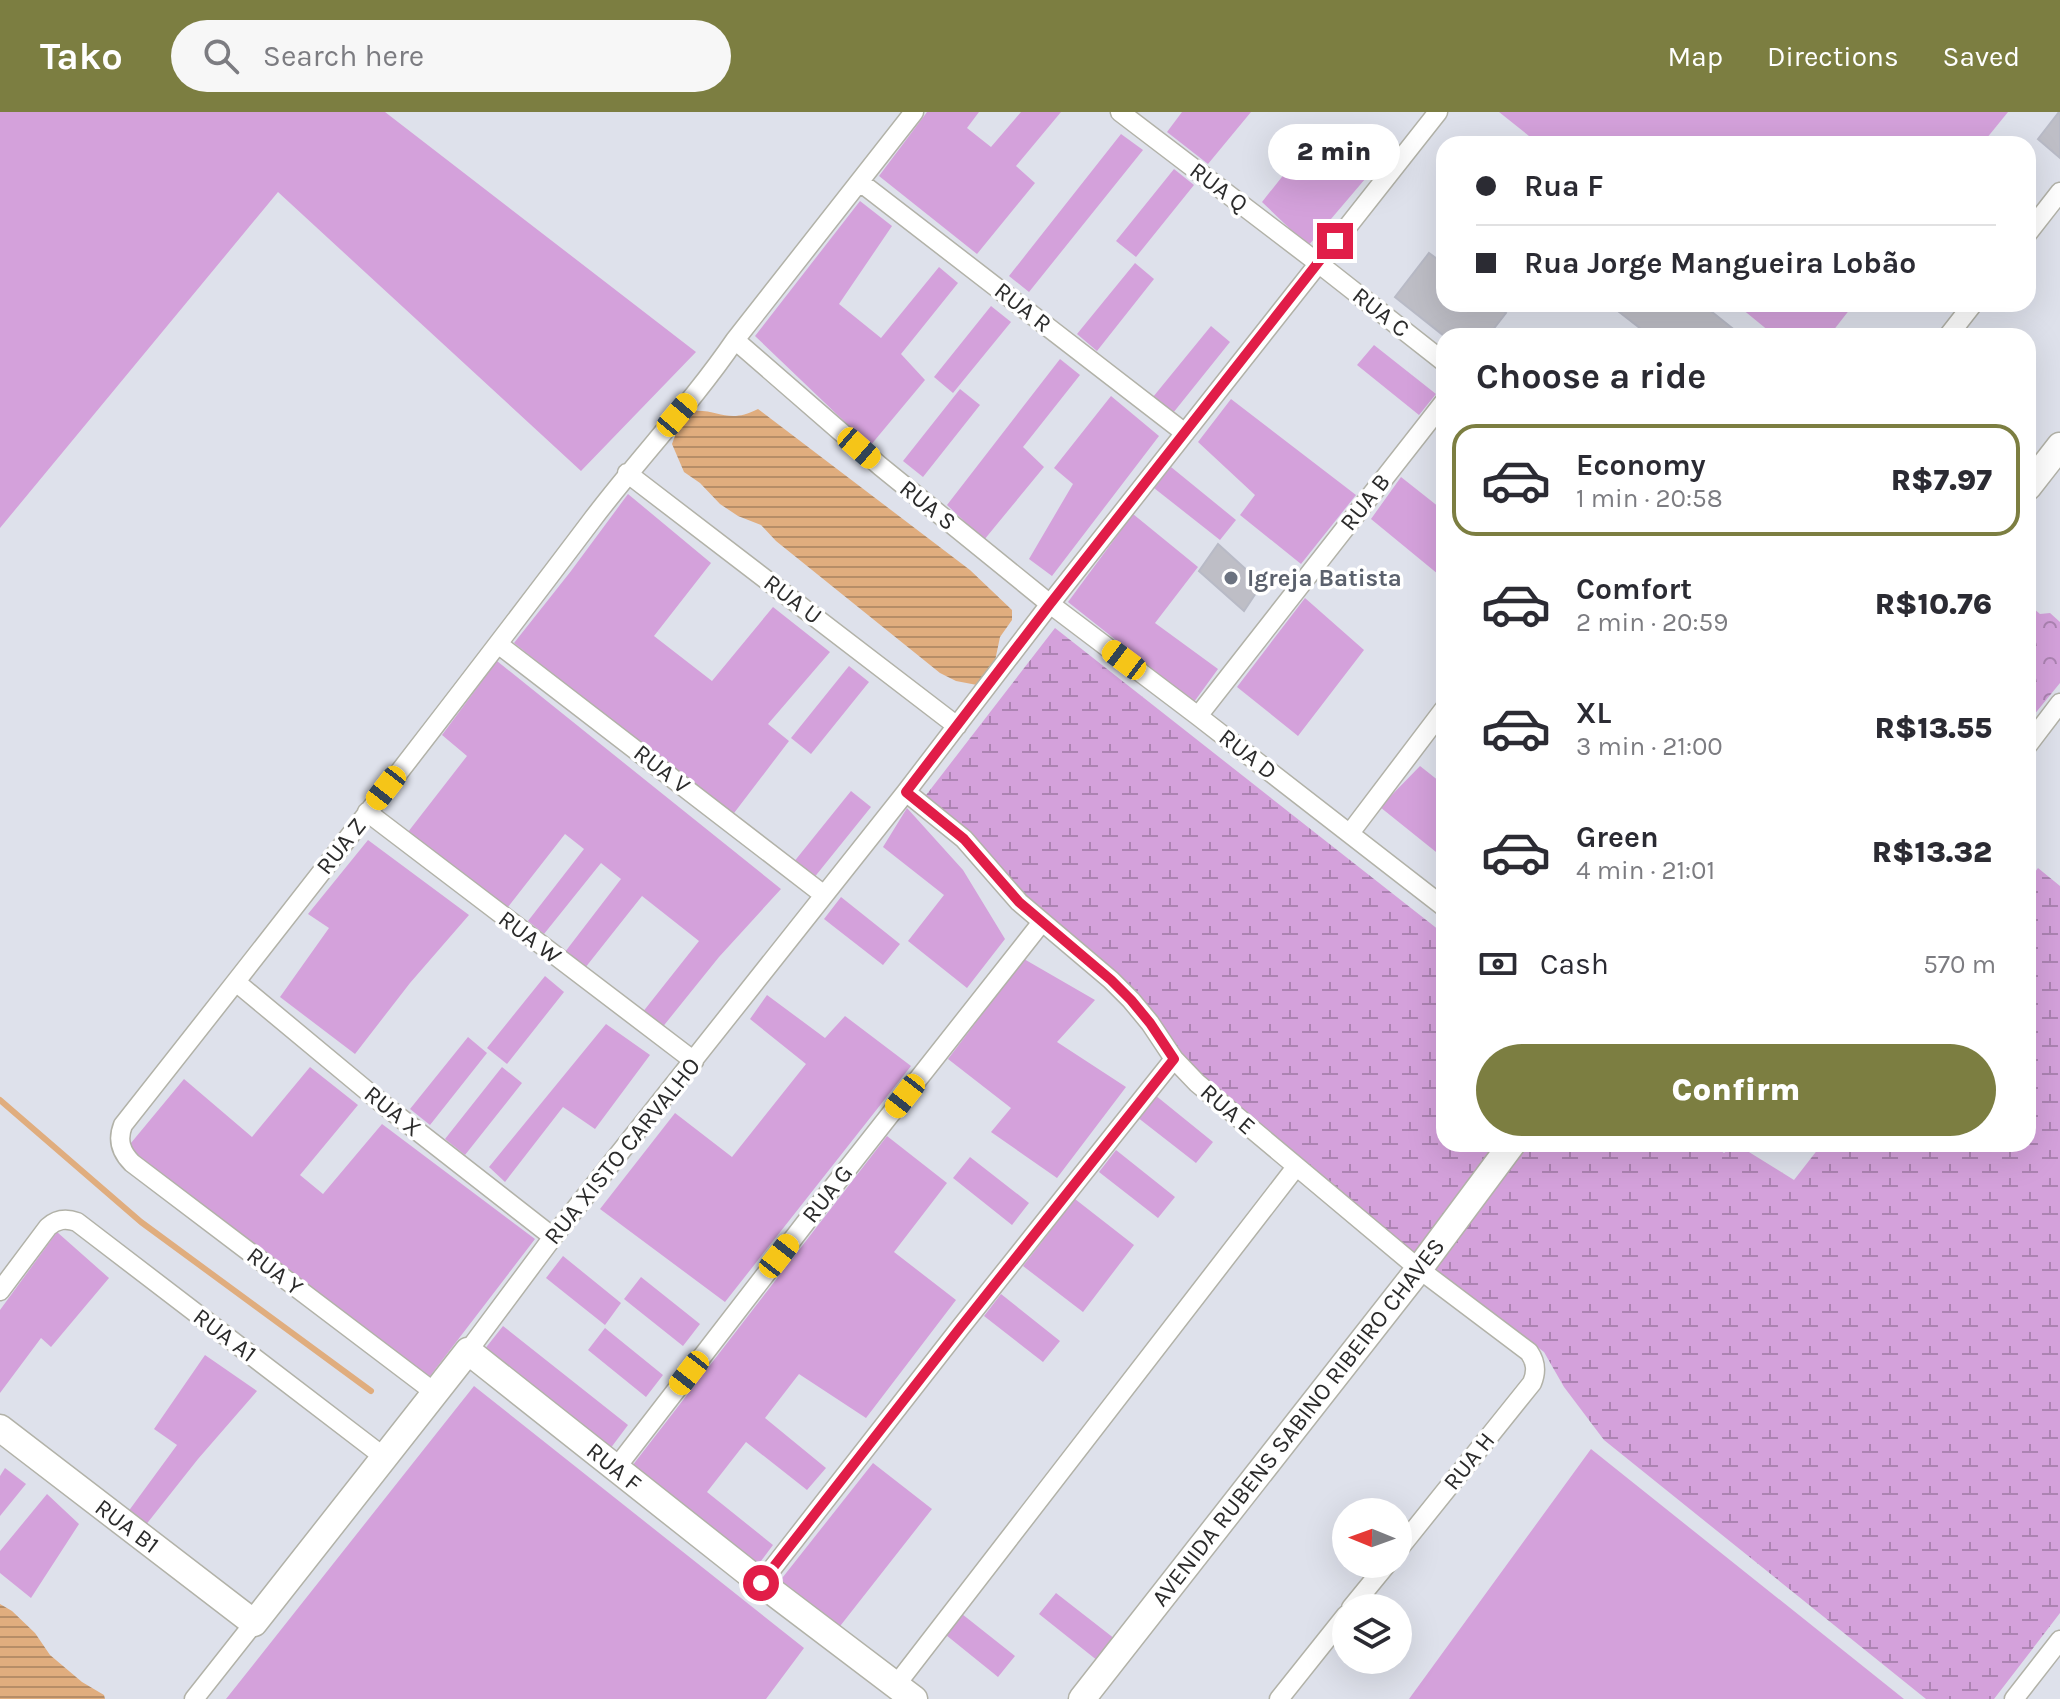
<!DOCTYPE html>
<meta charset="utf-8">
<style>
:root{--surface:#fff;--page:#f7f7f7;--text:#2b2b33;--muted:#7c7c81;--line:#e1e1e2;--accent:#7c7e41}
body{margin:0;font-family:Karla,sans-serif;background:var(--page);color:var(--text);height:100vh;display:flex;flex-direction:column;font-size:30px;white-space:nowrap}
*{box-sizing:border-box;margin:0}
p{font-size:26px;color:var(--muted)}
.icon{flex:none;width:44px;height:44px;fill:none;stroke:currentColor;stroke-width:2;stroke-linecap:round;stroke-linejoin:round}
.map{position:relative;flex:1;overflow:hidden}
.drawer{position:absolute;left:1436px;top:216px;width:600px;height:824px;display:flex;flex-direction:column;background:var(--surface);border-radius:24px;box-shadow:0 8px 32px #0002}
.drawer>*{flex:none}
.top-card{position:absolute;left:1436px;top:24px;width:600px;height:176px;border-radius:24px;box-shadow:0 8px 32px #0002;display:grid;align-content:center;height:176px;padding:0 40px;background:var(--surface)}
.needle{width:52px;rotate:271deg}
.fabs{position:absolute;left:1332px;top:1386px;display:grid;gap:16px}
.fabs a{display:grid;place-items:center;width:80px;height:80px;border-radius:50%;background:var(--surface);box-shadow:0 8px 32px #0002;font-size:40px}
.end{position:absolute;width:36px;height:36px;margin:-18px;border:10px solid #e11d48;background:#fff;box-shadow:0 0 0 4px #fff}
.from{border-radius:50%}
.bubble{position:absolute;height:56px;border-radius:28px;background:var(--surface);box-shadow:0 8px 32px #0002;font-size:26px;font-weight:800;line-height:56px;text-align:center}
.car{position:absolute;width:24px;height:48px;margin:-24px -12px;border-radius:10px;box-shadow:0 0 6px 2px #0007;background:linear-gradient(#f5c518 24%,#345 0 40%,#f5c518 0 76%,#345 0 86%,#f5c518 0)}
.top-card b{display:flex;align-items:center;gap:28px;height:76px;font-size:30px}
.top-card b+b{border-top:2px solid var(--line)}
.top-card i{width:20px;height:20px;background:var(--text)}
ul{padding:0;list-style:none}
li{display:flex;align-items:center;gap:24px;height:112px;margin:0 16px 12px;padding:0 24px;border:4px solid transparent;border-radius:24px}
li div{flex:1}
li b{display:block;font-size:30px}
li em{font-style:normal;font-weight:800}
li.on{border-color:var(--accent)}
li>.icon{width:72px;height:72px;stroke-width:1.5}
h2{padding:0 40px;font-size:36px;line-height:96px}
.pay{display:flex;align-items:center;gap:20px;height:88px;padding:0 40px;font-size:30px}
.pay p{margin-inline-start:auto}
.primary-button{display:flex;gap:16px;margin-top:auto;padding:16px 40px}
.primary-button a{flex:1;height:92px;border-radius:48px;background:var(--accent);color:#fff;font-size:32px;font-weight:800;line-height:92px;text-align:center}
header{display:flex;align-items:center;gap:48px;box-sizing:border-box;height:112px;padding:0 40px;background:var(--accent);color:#fff}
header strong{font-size:38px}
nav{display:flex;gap:44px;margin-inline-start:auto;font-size:28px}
.search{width:560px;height:72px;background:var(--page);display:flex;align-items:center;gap:20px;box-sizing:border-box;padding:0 28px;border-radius:44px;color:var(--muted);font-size:30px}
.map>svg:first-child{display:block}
.grass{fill:#d4a1db}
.wetland{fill:url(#wetland-marsh)}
.park{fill:url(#park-crowns)}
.water{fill:url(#water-rules)}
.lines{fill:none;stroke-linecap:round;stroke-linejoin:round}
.stream{stroke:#e0ad7e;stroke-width:6}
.building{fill:#bebec6;stroke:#b8bac6;stroke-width:2}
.street-casing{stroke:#b2b2a8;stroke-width:21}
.secondary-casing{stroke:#b2b2a8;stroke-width:29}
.street{stroke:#fff;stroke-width:18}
.secondary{stroke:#fff;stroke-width:26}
.route{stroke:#e11d48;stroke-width:10}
.worship-dot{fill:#6b7280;stroke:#fff;stroke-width:3}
.labels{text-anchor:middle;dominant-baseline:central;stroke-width:7;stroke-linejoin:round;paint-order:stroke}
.street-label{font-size:24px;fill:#2b2b2b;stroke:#fff}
.worship-label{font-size:24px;font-weight:bold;fill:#5b616d;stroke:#fff;text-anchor:start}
</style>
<header>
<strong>Tako</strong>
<div class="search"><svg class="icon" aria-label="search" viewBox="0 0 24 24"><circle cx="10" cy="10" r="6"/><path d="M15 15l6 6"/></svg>Search here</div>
<nav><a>Map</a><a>Directions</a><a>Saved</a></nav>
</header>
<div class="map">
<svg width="2060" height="1587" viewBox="0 0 2060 1587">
<defs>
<pattern id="wetland-marsh" width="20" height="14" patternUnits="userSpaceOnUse" patternTransform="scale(2)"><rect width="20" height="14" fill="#d4a1db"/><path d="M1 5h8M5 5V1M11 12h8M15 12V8" fill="none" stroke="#ac83b2"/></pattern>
<pattern id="park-crowns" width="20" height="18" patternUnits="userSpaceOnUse" patternTransform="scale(2)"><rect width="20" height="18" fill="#d4a1db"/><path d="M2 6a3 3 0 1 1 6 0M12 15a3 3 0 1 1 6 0" fill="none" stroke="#ac83b2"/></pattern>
<pattern id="water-rules" width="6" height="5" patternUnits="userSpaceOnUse" patternTransform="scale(2)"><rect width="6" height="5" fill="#e0ad7e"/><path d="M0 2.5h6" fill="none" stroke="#b68d67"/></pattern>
</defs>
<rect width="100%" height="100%" fill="#dee1eb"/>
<path class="grass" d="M0 0H385L696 240 581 359 278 80 0 416Z
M927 0H979L967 16 991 35 1021 0H1061L1016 54 1035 71 977 142 879 64Z
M1182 0H1251L1208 52 1167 20Z
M1499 0H2008L1982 32H1539Z
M1319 18 1371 60 1308 134 1262 90Z
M1121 22 1143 38 1029 180 1009 164Z
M1174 57 1194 73 1136 145 1116 129Z
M860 89 892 114 839 192 881 226 939 155 958 171 901 242 925 268 870 334 755 224Z
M1135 151 1154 167 1097 239 1077 222Z
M1736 192H1854L1829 224H1775Z
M991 194 1011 210 953 281 934 265Z
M1211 214 1230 230 1173 301 1153 285Z
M1374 233 1436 282 1419 303 1357 253Z
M1060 247 1080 263 1023 335 1044 355 984 428 947 393Z
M960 277 980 293 923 365 903 349Z
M1111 284 1159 324 1052 464 1029 447 1073 372 1054 356Z
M1231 287 1356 383 1301 452 1240 403 1255 383 1198 330Z
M1171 355 1236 408 1220 428 1154 376Z
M1401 365 1444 399V467L1371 407Z
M628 382 711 451 654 524 712 569 773 495 830 540 768 612 789 629 731 705 514 531 571 459Z
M1133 402 1198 455 1155 511 1218 557 1194 590 1068 490Z
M1305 486 1364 538 1298 624 1237 575Z
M497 549 781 777 719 845 661 917 642 901 699 829 642 784 585 856 565 840 621 767 601 751 544 822 528 809 584 737 565 722 508 795 408 720 467 644 442 623Z
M849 554 869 570 811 642 791 626Z
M1420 654 1444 673V740L1441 744 1380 695Z
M851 679 871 695 813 767 793 751Z
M907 696 963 758 1005 827 967 876 908 829 944 783 883 735Z
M368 728 469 803 410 871 355 942 280 885 329 816 308 802Z
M841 785 900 832 883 853 824 807Z
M1024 847 1095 888 1057 930 1126 975 1057 1066 991 1020 1011 996 948 947Z
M545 864 564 880 507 952 487 936Z
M767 883 825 926 845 904 911 954 725 1190 600 1097 675 1001 732 1045 806 952 750 907Z
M606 912 650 943 595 1017 563 995 505 1070 489 1055Z
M468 925 487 941 430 1013 410 997Z
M310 955 358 993 300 1063 323 1082 382 1012 535 1127 427 1268 126 1037 184 967 252 1025Z
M502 955 522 971 465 1043 445 1027Z
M1155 983 1213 1030 1196 1051 1137 1005Z
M887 1024 947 1071 894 1140 956 1188 866 1306 799 1262 765 1306 826 1356 807 1378 746 1330 707 1380 773 1433 755 1457 629 1358Z
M1116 1038 1175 1085 1158 1106 1099 1060Z
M970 1045 1029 1091 1012 1113 953 1066Z
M1075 1087 1134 1133 1083 1200 1023 1154Z
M57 1120 109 1166 51 1235 41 1226 0 1281V1198Z
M563 1144 621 1191 605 1213 546 1166Z
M641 1165 700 1212 683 1234 624 1187Z
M1001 1182 1060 1229 1043 1250 984 1204Z
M503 1214 628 1313 610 1337 484 1238Z
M605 1216 663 1263 646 1285 588 1238Z
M205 1243 257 1279 198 1347 141 1419 125 1404 177 1333 154 1317Z
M474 1274 804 1536 766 1587H226Z
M1591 1337 1904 1587H1409Z
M873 1351 932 1397 837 1518 779 1470Z
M5 1356 26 1372 0 1404V1364Z
M47 1382 79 1412 31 1486 0 1461V1439Z
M1056 1481 1115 1527 1098 1549 1039 1502Z
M962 1502 1015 1544 998 1565 946 1523Z"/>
<path class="wetland" d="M1055 516 1444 822V1032H1712L1724 1041 1736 1032 1794 1068 1822 1032H2028V769L2038 756 2060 774V1501L1994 1587H1926L1604 1328 1564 1275 1544 1240 1439 1161 1189 959 1131 888 920 691Z"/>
<path class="park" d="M2028 492 2040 502 2050 501 2060 510V571L2028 610Z"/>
<path class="water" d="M758 297 970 458 1012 498V508L1000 525 995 549 977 573 956 569 940 561 776 429 761 413 738 404 720 392 700 371 684 360 672 332 680 310 690 299C720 296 727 313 758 297Z
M0 1492 12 1499 35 1521 50 1543 82 1570 104 1583 105 1587H0Z"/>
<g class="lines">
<path class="stream" d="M0 988 141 1110 371 1279"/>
</g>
<path class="building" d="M2059 0H2060V46L2038 27Z
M1429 141 1444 152V192H1494L1506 201 1488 224H1444L1395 185Z
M1609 192H1702L1742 224H1650Z
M1218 432 1262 472 1244 499 1199 459Z"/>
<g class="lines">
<defs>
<path id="street" d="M1120 0 1318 151 1444 250
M860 70 1185 321
M2028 121 2060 80
M1948 224 1973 192
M735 228 880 354 1050 492 1198 604 1444 795
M627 361 957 614
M498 532 824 783
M1198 604 1444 290
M2028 633 2060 591
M906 680 964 727 1019 790 1111 868 1131 888 1150 911 1174 947 1197 971 1419 1157 1529 1240C1536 1250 1537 1259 1532 1271L1398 1438
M367 700 694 949
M1350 721 1444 597
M236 870 384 993 553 1125
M0 1179 48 1115C57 1107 66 1106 77 1110L384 1345
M468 1239 553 1125 906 680 1050 492 1438 0
M434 1280 132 1051C121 1040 117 1028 123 1013 281 813 438 612 592 408 638 347 692 291 735 228L914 0
M616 1356 833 1075 1042 810
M761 1471 960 1216 1174 947
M1351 1496 1387 1452
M896 1573 1296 1055
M194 1587 254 1511
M1279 1587 1346 1503
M2014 1587 2060 1528"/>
<path id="secondary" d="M2028 375 2060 334
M0 1316 254 1511 468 1239 761 1471 914 1587
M1082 1587 1419 1157 1512 1032"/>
</defs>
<use href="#street" class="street-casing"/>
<use href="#secondary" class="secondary-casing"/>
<use href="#street" class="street"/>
<use href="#secondary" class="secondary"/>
</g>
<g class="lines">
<path class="route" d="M761 1471 960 1216 1174 947 1150 911 1131 888 1111 868 1019 790 964 727 906 680 1050 492 1335 129"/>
</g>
<circle class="worship-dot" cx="1231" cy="466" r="8"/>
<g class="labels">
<g class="street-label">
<text transform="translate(1219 75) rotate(37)">RUA Q</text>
<text transform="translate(1023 195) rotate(38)">RUA R</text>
<text transform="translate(1381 200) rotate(38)">RUA C</text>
<text transform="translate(1365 390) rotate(-52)">RUA B</text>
<text transform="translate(928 393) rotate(39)">RUA S</text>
<text transform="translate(793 487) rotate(37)">RUA U</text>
<text transform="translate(1248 642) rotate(38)">RUA D</text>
<text transform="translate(662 657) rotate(38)">RUA V</text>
<text transform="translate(341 734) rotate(-52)">RUA Z</text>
<text transform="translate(530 825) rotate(37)">RUA W</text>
<text transform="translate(1228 997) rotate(41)">RUA E</text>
<text transform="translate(393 999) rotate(39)">RUA X</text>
<text transform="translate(622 1039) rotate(-51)">RUA XISTO CARVALHO</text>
<text transform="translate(827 1082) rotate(-52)">RUA G</text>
<text transform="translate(275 1159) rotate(37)">RUA Y</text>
<text transform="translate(225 1223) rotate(37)">RUA A1</text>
<text transform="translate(1298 1310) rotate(-52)">AVENIDA RUBENS SABINO RIBEIRO CHAVES</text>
<text transform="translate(1469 1349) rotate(-51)">RUA H</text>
<text transform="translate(614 1355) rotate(39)">RUA F</text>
<text transform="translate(127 1414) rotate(37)">RUA B1</text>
</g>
<g class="worship-label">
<text x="1247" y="466">Igreja Batista</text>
</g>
</g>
</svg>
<div class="fabs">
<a><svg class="needle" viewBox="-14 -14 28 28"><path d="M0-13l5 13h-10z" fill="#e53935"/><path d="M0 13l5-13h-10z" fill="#7c7c81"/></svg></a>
<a><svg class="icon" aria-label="layers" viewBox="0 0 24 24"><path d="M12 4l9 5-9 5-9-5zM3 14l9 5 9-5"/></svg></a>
</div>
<i class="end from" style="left:761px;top:1471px"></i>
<i class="end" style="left:1335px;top:129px"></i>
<div class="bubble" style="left:1268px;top:12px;width:132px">2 min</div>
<i class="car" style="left:677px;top:303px;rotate:40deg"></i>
<i class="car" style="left:859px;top:336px;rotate:131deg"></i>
<i class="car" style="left:1124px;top:548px;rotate:307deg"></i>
<i class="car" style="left:386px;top:676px;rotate:218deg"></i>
<i class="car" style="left:905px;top:984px;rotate:218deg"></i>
<i class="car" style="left:779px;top:1144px;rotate:38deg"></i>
<i class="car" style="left:689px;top:1261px;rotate:218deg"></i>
<div class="top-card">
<b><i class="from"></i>Rua F</b>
<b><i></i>Rua Jorge Mangueira Lobão</b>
</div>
<section class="drawer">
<h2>Choose a ride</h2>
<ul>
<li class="on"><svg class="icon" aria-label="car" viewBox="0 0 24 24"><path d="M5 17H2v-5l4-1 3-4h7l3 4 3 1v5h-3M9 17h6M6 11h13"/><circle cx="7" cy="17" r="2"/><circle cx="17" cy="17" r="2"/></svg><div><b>Economy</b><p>1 min · 20:58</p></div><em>R$7.97</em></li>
<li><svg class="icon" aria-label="car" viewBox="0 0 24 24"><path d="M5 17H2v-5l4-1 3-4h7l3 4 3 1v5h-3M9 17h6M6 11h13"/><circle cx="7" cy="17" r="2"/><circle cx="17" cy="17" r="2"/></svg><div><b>Comfort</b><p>2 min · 20:59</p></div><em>R$10.76</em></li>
<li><svg class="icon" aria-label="car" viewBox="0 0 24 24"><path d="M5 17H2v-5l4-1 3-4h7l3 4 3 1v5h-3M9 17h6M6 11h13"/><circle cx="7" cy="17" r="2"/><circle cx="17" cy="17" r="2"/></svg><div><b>XL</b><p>3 min · 21:00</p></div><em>R$13.55</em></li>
<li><svg class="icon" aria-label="car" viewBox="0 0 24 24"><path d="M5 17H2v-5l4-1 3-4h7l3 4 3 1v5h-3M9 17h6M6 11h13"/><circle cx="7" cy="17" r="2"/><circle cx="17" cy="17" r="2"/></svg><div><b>Green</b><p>4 min · 21:01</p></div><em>R$13.32</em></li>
</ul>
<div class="pay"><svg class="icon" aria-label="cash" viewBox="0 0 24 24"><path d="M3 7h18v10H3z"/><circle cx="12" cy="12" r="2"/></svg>Cash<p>570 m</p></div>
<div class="primary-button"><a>Confirm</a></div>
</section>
</div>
